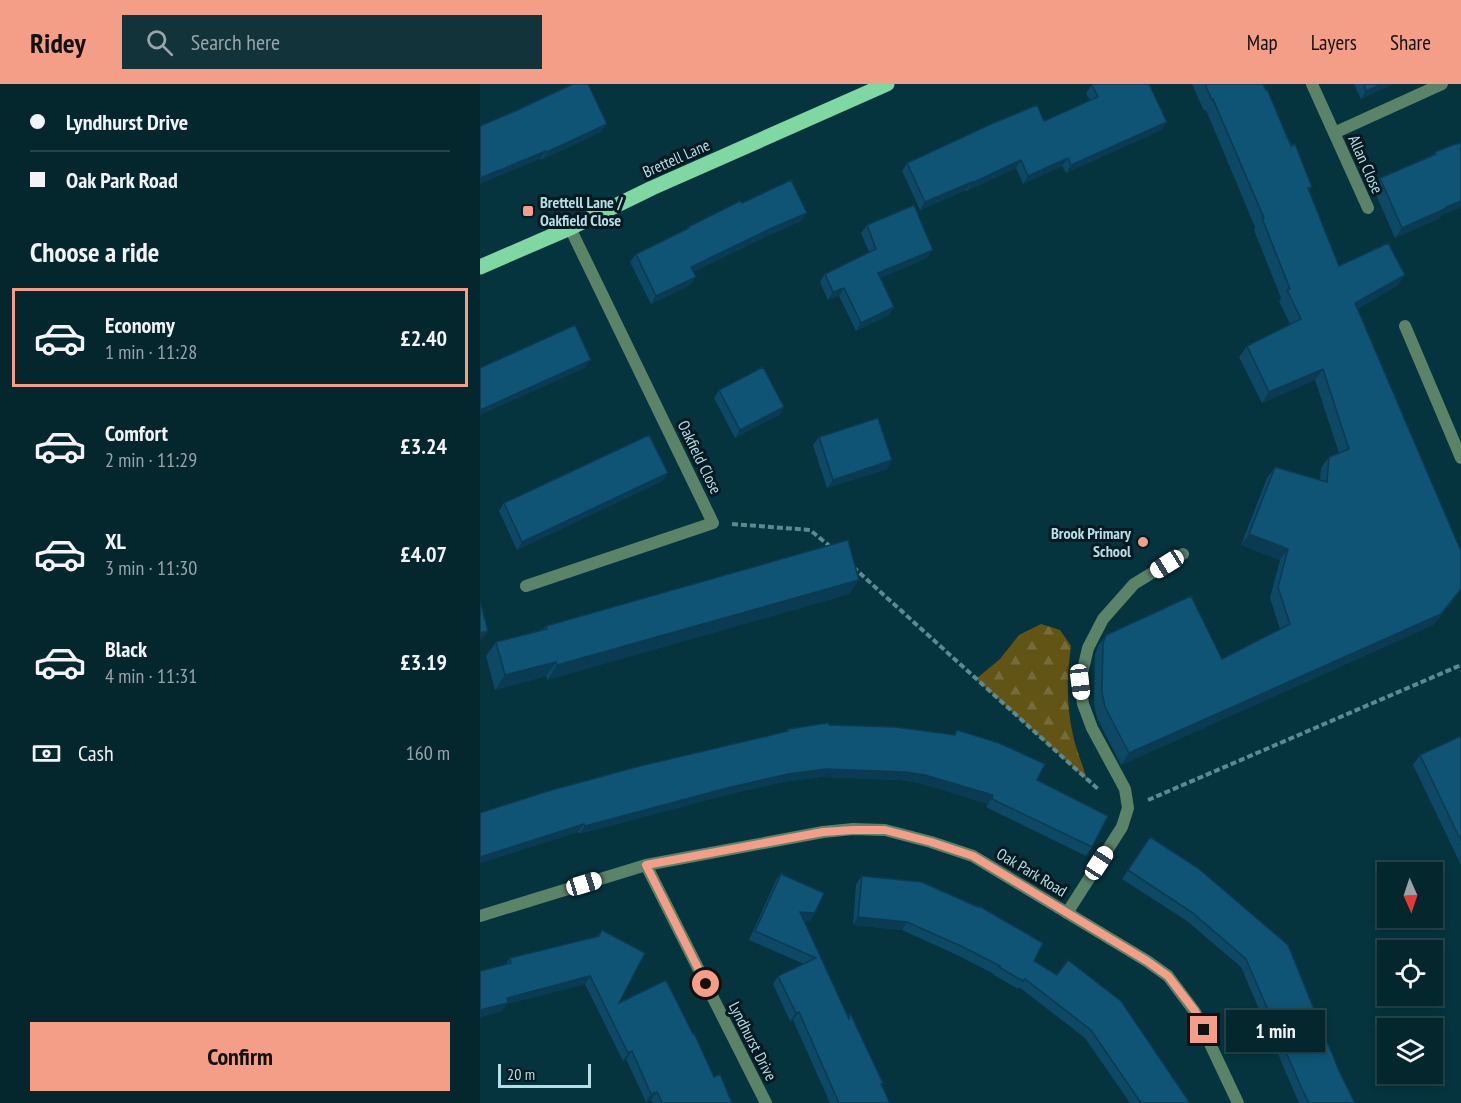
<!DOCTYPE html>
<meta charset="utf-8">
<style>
:root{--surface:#04272e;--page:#12333a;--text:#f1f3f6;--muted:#97a5aa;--line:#25444a;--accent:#f49e87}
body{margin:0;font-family:"PT Sans Narrow",sans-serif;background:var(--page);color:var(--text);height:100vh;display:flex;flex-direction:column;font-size:22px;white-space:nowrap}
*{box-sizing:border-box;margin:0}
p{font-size:20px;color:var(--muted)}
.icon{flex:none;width:33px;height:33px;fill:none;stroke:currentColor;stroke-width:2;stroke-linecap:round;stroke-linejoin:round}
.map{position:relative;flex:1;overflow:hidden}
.side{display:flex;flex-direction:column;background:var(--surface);width:480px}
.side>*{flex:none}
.hud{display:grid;align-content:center;height:132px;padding:0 30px;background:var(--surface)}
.needle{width:39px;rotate:177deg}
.tools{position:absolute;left:897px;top:778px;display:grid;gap:12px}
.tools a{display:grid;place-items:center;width:66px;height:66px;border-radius:0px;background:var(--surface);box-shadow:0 3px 9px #0003,0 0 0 2px var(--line);font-size:30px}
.scale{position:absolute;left:18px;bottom:15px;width:93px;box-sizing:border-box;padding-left:6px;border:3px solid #b7dde7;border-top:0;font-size:16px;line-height:21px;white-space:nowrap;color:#b7dde7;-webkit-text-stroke:4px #021a20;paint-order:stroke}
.end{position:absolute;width:27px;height:27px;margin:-14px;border:8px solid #f49e87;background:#111;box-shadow:0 0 0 3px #111}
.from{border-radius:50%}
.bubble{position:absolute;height:42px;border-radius:0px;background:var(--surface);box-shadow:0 3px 9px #0003,0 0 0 2px var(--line);font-size:20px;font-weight:700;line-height:42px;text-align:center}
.car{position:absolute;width:18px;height:36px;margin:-18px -9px;border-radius:8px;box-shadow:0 0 4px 2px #0007;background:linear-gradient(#fff 24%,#345 0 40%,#fff 0 76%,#345 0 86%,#fff 0)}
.hud b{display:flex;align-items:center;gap:21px;height:57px;font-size:22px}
.hud b+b{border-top:2px solid var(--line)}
.hud i{width:15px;height:15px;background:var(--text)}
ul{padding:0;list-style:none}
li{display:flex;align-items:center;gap:18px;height:99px;margin:0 12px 9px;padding:0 18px;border:3px solid transparent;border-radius:0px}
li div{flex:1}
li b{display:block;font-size:22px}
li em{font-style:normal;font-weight:700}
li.on{border-color:var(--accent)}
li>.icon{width:54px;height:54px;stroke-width:1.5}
h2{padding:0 30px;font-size:27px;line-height:72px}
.pay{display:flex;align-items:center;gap:15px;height:66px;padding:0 30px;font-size:22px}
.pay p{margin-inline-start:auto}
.primary-button{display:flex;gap:12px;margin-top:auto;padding:12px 30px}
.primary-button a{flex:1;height:69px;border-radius:0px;background:var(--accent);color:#111;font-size:24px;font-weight:700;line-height:69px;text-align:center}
header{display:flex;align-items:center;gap:36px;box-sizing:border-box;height:84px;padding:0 30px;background:var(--accent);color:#111}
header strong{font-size:28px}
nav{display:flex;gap:33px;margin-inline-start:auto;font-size:21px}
.search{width:420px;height:54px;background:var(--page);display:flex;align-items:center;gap:15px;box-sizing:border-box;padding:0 21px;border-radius:0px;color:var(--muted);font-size:22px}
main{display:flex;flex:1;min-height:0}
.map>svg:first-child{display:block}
.forest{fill:url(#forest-firs)}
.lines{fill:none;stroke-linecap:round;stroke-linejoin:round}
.path{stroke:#5e8993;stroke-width:4;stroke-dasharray:6 3;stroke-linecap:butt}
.service{stroke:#5a8368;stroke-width:12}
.minor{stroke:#5a8368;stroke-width:12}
.primary{stroke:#7fd7a1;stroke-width:15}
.wall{fill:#0d4865}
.shaded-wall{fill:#0a3b52}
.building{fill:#0f5475;stroke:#0a3b52;stroke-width:1.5}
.route{stroke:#f49e87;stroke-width:8}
.poi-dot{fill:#f49e87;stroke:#021a20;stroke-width:2}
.labels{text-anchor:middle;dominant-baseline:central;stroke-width:6;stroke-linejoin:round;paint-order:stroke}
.street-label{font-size:16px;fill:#b7dde7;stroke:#021a20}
.poi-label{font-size:16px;font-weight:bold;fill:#b7dde7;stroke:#021a20;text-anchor:start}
</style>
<header>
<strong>Ridey</strong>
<div class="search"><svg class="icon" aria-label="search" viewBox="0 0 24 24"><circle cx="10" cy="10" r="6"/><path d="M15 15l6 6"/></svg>Search here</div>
<nav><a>Map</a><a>Layers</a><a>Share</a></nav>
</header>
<main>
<section class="side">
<div class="hud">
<b><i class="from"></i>Lyndhurst Drive</b>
<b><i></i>Oak Park Road</b>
</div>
<h2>Choose a ride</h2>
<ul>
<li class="on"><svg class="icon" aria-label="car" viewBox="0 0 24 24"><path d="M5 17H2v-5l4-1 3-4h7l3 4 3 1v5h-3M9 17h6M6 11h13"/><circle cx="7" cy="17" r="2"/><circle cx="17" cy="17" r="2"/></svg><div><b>Economy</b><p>1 min · 11:28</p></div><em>£2.40</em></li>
<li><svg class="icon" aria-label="car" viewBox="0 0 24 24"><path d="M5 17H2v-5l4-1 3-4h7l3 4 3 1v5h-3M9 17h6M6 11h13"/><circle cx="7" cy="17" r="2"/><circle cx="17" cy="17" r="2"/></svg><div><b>Comfort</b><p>2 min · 11:29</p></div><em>£3.24</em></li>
<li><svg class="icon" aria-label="car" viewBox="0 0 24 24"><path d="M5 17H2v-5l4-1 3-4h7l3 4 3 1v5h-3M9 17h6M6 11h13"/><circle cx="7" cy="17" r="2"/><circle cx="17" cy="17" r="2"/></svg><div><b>XL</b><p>3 min · 11:30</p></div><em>£4.07</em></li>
<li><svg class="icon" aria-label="car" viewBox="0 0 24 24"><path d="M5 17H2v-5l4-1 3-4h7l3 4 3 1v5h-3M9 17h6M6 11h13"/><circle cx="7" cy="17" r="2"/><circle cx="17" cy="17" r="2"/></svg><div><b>Black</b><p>4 min · 11:31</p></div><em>£3.19</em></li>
</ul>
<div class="pay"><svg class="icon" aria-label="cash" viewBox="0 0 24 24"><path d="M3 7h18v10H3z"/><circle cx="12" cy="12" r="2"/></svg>Cash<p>160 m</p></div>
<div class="primary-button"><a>Confirm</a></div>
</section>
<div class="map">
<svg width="981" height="1019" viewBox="0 0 981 1019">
<defs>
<pattern id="forest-firs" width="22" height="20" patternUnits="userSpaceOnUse" patternTransform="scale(1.5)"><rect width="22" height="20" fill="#625415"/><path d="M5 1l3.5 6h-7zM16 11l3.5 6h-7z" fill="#766c37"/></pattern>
</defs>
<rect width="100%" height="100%" fill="#05343e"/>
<path class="forest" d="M561 540 580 546 591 562C587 591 586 622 593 651 596 666 603 681 607 696L496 595 520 575 539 551Z"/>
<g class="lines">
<path class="path" d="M252 440 330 446 352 464
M373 483 619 706
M668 716 981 581"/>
<path class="service" d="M925 242 981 374
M587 829 642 743 648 724 645 705 612 644 603 620 600 598 608 564 623 535 654 500 703 470"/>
<path class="minor" d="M832 0 888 124
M854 49 962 0
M46 502 233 439 90 144
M166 781 286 1019
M0 832 166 781 343 748 373 745 405 746 451 758 493 772 667 877 688 892 715 928 758 1019"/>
<path class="primary" d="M0 183 90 144 172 104 407 0"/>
</g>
<path class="wall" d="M712 0H783L832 103 829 106 859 182 925 191 917 202 877 225 973 517 953 541 641 681 617 634 614 619 615 571 618 562 626 551 742 575 800 545 790 514 800 476 761 461 787 394 795 383 840 396 841 384 849 373 859 369 835 296 782 319 759 273 767 262 810 240 799 217 801 214 774 146 775 143 726 26 724 27Z
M874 0H913L881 15Z
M612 1 687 38 681 46 586 89 582 82 543 100 536 84 487 107 486 106 440 126 422 87 427 79 564 37 610 16 606 9Z
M0 42 121 48 61 76 60 75Z
M981 58V123L962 131 960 134 915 154 893 104 900 94 954 70 955 68Z
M327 129 321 137 287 152 213 188 216 193 210 201 171 220 150 178 156 170 206 146 208 143Z
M387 141 447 174 400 194 409 231 376 247 359 212 348 216 340 198 345 190 389 168 381 149Z
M239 306 304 323 299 331 255 354 234 314Z
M339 353 407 385 347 404 333 361Z
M188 389 182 397 37 466 19 427 24 419Z
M369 510 67 596 66 592 15 606 6 572 16 558 63 545 66 542Z
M349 641 473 651 477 646 557 696 612 763 606 772 506 723 508 720 440 699 420 696 341 693 303 698 242 712 99 750 98 748 0 779 306 647 308 645Z
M981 652V781L933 681 940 671Z
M670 753 860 989 875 1019H819L761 883 707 837 642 795Z
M302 788 330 837H324L368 932 370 929 403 999 402 1001 410 1019H350L313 936 310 937 293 900 298 892 324 880 269 856 296 796Z
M382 792 554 877 710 1019H650L605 954 539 903 538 905 514 891V890L477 871 422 846 373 841 376 800Z
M122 846 139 919 234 993 252 1019H173L171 1016 166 1018 146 975 143 977 105 900 27 920 22 927 0 933V887L26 880 30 874 117 852Z"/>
<path class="shaded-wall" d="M901 0H913L881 15 886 7Z
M687 38 681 46 586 89 591 81Z
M127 40 121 48 61 76 67 68Z
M66 67 60 75 0 100V94Z
M588 74 582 82 543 100 548 92Z
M541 76 536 84 487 107 492 99Z
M492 98 486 106 440 126 445 118Z
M981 117V123L962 131 960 134 915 154 922 144 966 123Z
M327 129 321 137 287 152 206 191 211 183 292 144Z
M453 166 447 174 392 197 398 189Z
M925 191 917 202 867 230 875 219Z
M216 193 210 201 171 220 176 212Z
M364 204 359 212 348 216 353 208Z
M414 223 409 231 376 247 381 239Z
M111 276 105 284 0 331V326Z
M843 285 835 296 782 319 789 308Z
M304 323 299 331 255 354 260 346Z
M412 376 407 385 347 404 353 396Z
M188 389 182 397 37 466 42 458Z
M769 450 808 465 800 476 761 461Z
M379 496 369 510 67 596 77 581Z
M981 505 973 517 953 541 641 681 649 669Z
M8 547 2 555H0V549Z
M76 578 66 592 15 606 25 591Z
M346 685 426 688 445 691 513 711 508 720 440 699 420 696 341 693 303 698 242 712 99 750 105 742 247 704 308 690Z
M104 740 98 748 0 779V773Z
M320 828 335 829 330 837 314 836Z
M378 833 427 838 422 846 373 841Z
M110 892 105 900 27 920 22 927 0 933V926L27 914Z
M319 928 313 936 310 937 316 929Z
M152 967 146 975 143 977 148 969Z
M177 1008 171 1016 166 1018 171 1010Z"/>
<path class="building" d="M93 0H108L127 40 67 68 66 67 0 94V42L33 28Z
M613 0H669L687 38 591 81 588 74 548 92 541 76 492 99V98L445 118 427 79 511 40 557 21 564 37 618 13 612 1Z
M725 0H783L786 6 787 5 811 62 815 60 832 103 828 104 859 182 908 159 925 191 875 219 981 467V505L961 530 649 669 625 623 622 608 623 559 626 551 711 512 742 575 810 540 798 503 808 465 769 450 795 383 847 398 849 373 869 365 843 285 789 308 767 262 821 235 807 206 810 205 782 134H784L733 15 732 16Z
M884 0H901L886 7Z
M981 58V117L966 123 967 124 922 144 900 94 956 70 955 68Z
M311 96 327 129 292 144 211 183 216 193 176 212 156 170 209 144 208 143 260 117 262 119Z
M434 121 453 166 398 189 414 223 381 239 364 204 353 208 345 190 396 165 387 141Z
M95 241 111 276 0 326V284Z
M283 283 304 323 260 346 239 306Z
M398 334 412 376 353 396 339 353Z
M169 351 188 389 42 458 24 419Z
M368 456 379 496 77 581 76 578 25 591 16 558 67 545 66 542Z
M0 517 8 547 0 549Z
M348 639 349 641 415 643 475 651 477 646 519 659 565 680 557 696 628 732 612 763 512 715 513 711 445 691 426 688 346 685 308 690 247 704 105 742 104 740 0 773V729L68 707 156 683 308 647V645Z
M981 652V757L940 671Z
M670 753 718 784 808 861 860 989 875 1019H829L822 1005 766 875 713 829 648 786Z
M302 788 303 791 344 809 335 829 320 828 369 935 370 929 403 999 401 1000 410 1019H359L319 928 316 929 298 892 336 874 275 847Z
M382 792 442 798 498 823 499 822 563 859 554 877 577 891 588 876 641 917 710 1019H661L611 946 545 895 543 897 519 883 520 882 483 863 427 838 378 833Z
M122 846 165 869 139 919 186 896 213 950 214 949 234 993 240 990 252 1019H182L177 1008 171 1010 152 967 148 969 110 892 27 914 28 919 0 926V887L31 879 30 874 119 852Z"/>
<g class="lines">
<path class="route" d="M226 900 166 781 343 748 373 746H405L451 758 493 772 667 877 688 892 715 927 724 946"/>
</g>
<g class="poi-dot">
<rect x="42" y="121" width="12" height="12" rx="3"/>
<circle cx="663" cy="458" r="6"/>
</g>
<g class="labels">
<g class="street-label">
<text transform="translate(196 74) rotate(-24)">Brettell Lane</text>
<text transform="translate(886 80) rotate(66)">Allan Close</text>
<text transform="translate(220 373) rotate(64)">Oakfield Close</text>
<text transform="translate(552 788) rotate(31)">Oak Park Road</text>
<text transform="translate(273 957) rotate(63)">Lyndhurst Drive</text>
</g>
<g class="poi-label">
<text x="60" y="118">Brettell Lane /<tspan x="60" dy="18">Oakfield Close</tspan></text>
<text x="651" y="449" text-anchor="end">Brook Primary<tspan x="651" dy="18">School</tspan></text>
</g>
</g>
</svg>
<div class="tools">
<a><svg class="needle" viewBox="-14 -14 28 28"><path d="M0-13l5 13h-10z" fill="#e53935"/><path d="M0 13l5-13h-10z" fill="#97a5aa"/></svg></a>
<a><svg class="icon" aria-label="locate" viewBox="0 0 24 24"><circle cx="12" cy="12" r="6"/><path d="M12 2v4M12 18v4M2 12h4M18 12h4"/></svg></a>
<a><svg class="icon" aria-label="layers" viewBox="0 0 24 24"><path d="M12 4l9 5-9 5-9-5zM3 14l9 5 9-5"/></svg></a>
</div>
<div class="scale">20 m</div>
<i class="end from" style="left:226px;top:900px"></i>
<i class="end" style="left:724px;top:946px"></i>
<div class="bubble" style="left:746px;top:926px;width:99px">1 min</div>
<i class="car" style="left:687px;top:480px;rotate:238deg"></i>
<i class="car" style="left:600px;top:598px;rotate:173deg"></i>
<i class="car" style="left:619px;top:779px;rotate:33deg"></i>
<i class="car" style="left:104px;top:800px;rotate:73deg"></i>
</div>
</main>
